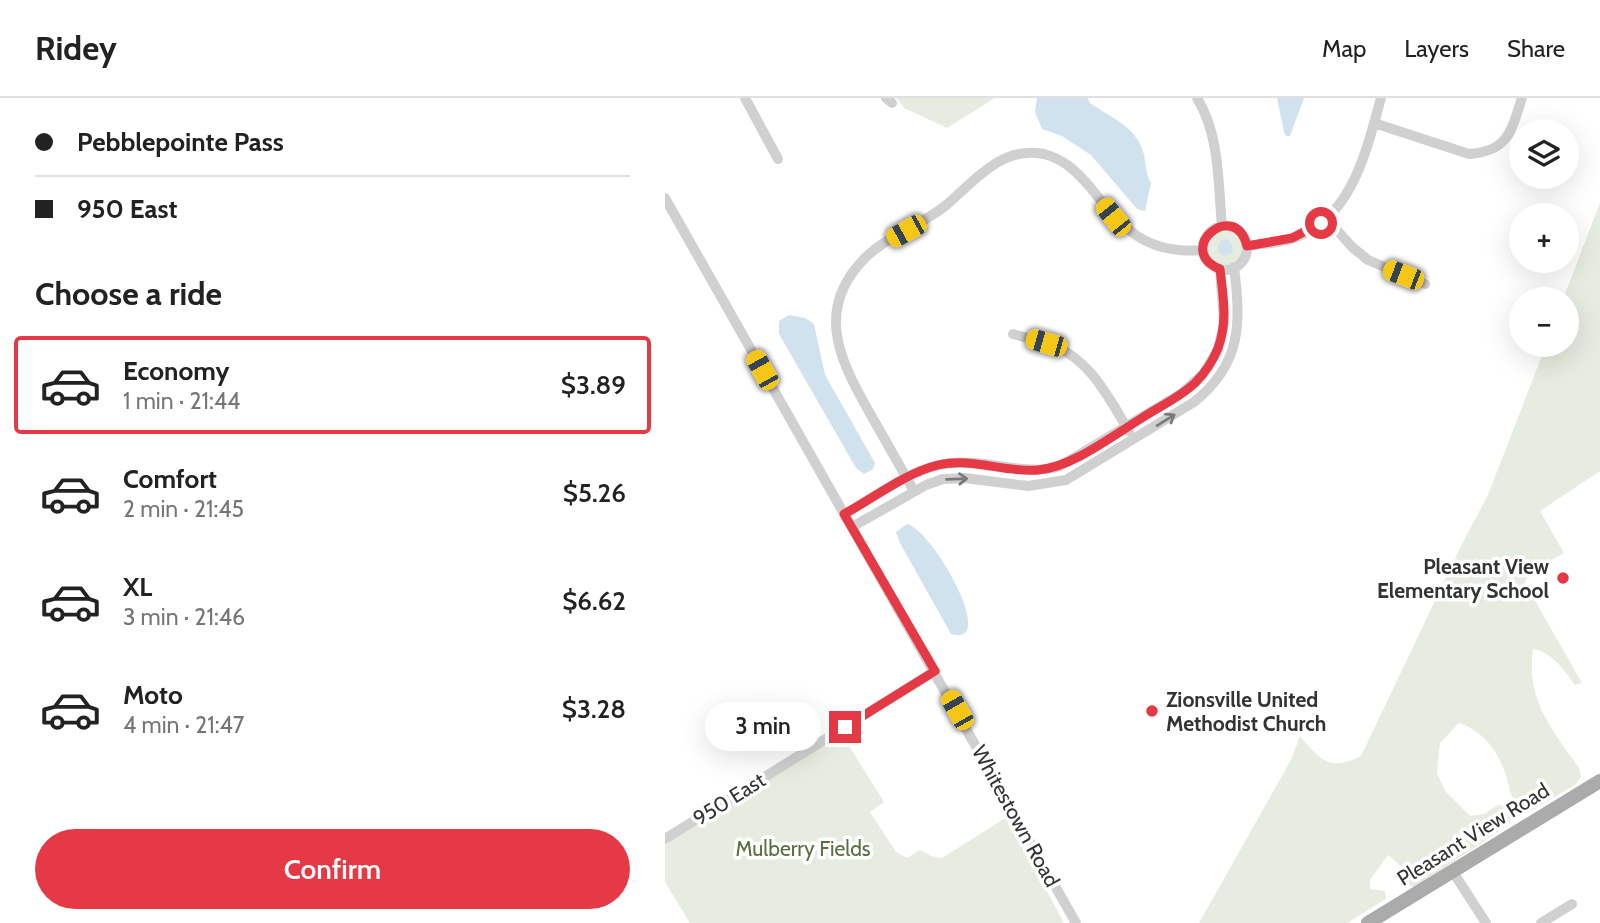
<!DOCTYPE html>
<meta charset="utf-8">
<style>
:root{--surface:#fff;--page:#f2f2f2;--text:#222;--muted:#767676;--line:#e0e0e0;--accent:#e63946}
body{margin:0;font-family:Cabin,sans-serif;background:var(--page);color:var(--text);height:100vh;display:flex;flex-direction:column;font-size:26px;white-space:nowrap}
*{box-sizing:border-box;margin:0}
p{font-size:23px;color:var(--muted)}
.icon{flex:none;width:38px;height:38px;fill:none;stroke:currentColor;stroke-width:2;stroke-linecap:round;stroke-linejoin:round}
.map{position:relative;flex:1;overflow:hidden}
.sheet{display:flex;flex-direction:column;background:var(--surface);width:665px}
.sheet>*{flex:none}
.top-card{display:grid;align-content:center;height:154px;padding:0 35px;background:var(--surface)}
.controls{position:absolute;left:844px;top:21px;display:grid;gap:14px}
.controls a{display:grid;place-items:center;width:70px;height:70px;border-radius:50%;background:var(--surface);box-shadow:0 7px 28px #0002;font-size:35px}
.end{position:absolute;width:32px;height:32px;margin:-16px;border:9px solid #e63946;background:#fff;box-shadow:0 0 0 4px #fff}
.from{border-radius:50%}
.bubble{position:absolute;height:49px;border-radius:24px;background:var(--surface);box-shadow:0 7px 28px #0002;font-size:23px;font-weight:600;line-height:49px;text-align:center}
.car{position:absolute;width:21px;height:42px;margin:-21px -10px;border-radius:9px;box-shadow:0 0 5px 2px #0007;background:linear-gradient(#f5c518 24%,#345 0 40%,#f5c518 0 76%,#345 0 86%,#f5c518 0)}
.top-card b{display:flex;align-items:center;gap:24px;height:66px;font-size:26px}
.top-card b+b{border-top:2px solid var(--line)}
.top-card i{width:18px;height:18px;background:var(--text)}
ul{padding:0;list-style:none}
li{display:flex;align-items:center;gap:21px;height:98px;margin:0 14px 10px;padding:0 21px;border:4px solid transparent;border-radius:7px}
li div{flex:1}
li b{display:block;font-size:26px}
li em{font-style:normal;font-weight:600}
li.selected{border-color:var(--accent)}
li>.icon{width:63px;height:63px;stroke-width:1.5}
h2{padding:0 35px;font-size:32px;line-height:84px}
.cta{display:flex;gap:14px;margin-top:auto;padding:14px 35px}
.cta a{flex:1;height:80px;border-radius:42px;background:var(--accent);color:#fff;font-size:28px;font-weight:600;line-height:80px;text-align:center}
header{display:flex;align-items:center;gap:42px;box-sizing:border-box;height:98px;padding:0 35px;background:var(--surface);border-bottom:2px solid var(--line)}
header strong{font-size:33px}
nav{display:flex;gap:38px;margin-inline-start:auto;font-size:24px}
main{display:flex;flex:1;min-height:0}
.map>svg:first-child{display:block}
.green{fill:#e6ecdf}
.water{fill:#cfe2ee}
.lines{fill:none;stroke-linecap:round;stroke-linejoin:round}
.minor{stroke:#d0d0d0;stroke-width:10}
.major{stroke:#ababab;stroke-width:14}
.oneway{stroke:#7a7a7a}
.route{stroke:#e63946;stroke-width:9}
.poi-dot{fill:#e63946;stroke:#fff;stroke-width:2.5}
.labels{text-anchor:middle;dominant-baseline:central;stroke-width:7;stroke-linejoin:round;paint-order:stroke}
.poi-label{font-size:21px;font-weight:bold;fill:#333;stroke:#fff;text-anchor:end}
.street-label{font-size:21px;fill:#333;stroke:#fff}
.park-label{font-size:21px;fill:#56703f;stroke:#fff}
</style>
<header>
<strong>Ridey</strong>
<nav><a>Map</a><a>Layers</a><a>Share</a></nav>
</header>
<main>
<section class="sheet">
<div class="top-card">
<b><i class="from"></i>Pebblepointe Pass</b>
<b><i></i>950 East</b>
</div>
<h2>Choose a ride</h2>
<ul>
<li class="selected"><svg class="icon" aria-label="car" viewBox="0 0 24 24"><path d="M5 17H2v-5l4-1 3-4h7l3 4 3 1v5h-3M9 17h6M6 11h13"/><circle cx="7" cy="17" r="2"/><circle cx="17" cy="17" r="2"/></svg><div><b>Economy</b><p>1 min · 21:44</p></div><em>$3.89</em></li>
<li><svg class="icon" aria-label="car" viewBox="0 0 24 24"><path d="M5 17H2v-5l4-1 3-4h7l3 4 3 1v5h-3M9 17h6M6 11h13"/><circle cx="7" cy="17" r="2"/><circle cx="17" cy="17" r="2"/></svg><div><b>Comfort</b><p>2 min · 21:45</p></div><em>$5.26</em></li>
<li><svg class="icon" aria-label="car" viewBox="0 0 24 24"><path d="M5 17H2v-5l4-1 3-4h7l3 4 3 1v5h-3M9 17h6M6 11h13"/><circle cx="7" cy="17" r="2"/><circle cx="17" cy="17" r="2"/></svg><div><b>XL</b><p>3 min · 21:46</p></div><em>$6.62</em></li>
<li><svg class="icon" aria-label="car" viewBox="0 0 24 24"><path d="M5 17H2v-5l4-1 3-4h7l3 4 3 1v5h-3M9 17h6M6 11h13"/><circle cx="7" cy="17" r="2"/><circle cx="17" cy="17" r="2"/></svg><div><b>Moto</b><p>4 min · 21:47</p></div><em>$3.28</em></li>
</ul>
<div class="cta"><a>Confirm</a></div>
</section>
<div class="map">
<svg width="935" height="825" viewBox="0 0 935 825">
<rect width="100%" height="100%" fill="#fff"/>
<path class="green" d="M232 0H330L282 30 239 10Z
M935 105V373L875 413 899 455 863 475 860 485 917 585 910 587C899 572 887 554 868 551 861 602 886 630 914 670L916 679 911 686 863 715C842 703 847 692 839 672 831 650 816 632 794 625L775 645 772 675 780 693 805 718 819 716 833 707 840 708 846 718 845 726 750 789 745 788C741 774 735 766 723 757L705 782V791L720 793 721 801 682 825H534L626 662 635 638C655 662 665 674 696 658L798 444 823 397 881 247H901V201H898Z
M542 150a18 18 0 1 1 36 0a18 18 0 1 1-36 0Z
M176 635 219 704 205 714 231 754 242 760 255 752 266 758 277 760 342 719 399 825H25L0 784V747Z"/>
<path class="water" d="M372 0H423L425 5C445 19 470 28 478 53 481 63 480 75 486 85L480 113 472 111 426 57 397 38 377 31 370 14Z
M612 0H639L625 38H621L619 34Z
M560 141 565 143V146L567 145 568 154 561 158 556 157 555 154 553 155V146H556L555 143Z
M124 217 140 220 149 226 160 277 210 365 208 371 199 376 191 370 114 236V223Z
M242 426C267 431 335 550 286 536L235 445 231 434Z"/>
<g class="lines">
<path class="minor" d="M80 0 113 61
M221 0 227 5
M532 0C555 37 553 86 557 128
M709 25 804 56C844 53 846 33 857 0
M0 100 411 825
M662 121 687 149 703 162 760 186
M538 150a22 22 0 1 1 44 0a22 22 0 1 1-44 0Z
M581 148C597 146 614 145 629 140 688 119 701 53 716 0
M348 236C362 240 377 243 390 248 427 264 444 301 464 333
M249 393C235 368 221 344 207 319 177 266 147 213 200 160 222 138 255 128 280 108 309 84 336 47 379 56 399 61 412 74 425 89 458 131 481 157 538 152
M179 416C213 398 248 368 287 365 324 361 358 379 395 368L517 295 538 276 553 252 559 225 555 171
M187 429 261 387 278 381 300 380 363 388 401 382 529 304C577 266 576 225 569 169
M0 741 270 573
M788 774 821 825
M876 825 907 806"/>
<path class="major" d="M703 825 935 683"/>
</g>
<defs><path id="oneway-shaft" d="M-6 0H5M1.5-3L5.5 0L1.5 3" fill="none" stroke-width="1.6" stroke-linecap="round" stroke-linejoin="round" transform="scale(1.75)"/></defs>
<g class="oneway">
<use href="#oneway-shaft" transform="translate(501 322) rotate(-32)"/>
<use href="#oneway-shaft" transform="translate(292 381) rotate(-2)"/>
</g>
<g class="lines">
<path class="route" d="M180 629 270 573 179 416C209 400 240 375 273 367 307 359 340 375 373 372 408 369 447 338 477 320 494 309 515 299 530 285 540 275 548 263 553 250 563 224 558 197 555 171 508 152 570 99 582 148L627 140 656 125"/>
</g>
<g class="poi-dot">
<circle cx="898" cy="480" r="7"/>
<circle cx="487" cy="613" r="7"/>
</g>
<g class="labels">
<g class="poi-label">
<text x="884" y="468">Pleasant View<tspan x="884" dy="24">Elementary School</tspan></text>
<text x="501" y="601" text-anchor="start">Zionsville United<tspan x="501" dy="24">Methodist Church</tspan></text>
</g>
<g class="street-label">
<text transform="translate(64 701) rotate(-32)">950 East</text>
<text transform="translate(351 718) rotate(61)">Whitestown Road</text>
<text transform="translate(808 736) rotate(-32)">Pleasant View Road</text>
</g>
<g class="park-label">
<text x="138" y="750">Mulberry Fields</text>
</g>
</g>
</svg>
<div class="controls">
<a><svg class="icon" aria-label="layers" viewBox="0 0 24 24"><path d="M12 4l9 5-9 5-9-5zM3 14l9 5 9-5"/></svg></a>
<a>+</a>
<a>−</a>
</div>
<i class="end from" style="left:656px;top:125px"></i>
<i class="end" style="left:180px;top:629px"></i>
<div class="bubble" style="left:40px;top:604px;width:116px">3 min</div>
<i class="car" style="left:448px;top:119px;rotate:321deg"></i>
<i class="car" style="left:241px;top:133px;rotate:241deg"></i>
<i class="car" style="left:738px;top:177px;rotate:291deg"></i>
<i class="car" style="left:381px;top:245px;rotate:286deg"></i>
<i class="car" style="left:97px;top:272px;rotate:331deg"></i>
<i class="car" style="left:292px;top:612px;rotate:330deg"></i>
</div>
</main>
